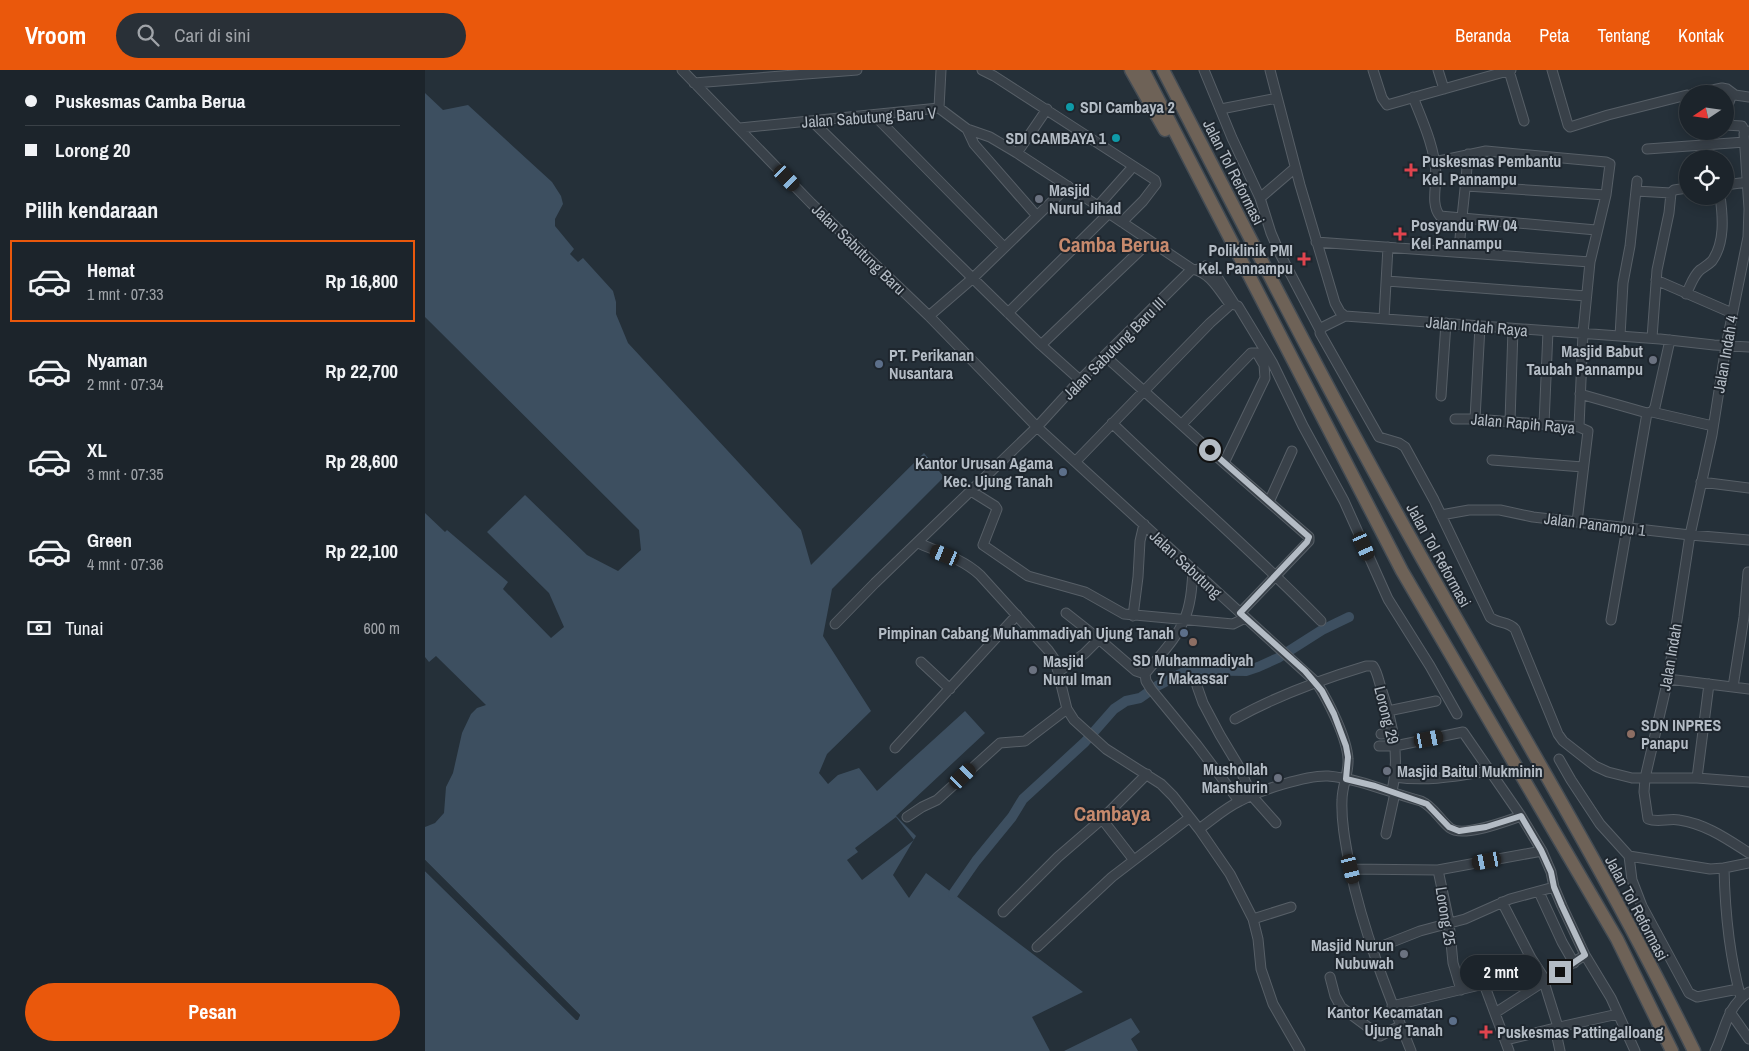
<!DOCTYPE html>
<html lang="id">
<meta charset="utf-8">
<style>
:root{--surface:#1c242b;--page:#293037;--text:#f1f3f6;--muted:#a0a4a9;--line:#3a4147;--accent:#ea580c}
body{margin:0;font-family:"Archivo Narrow",sans-serif;background:var(--page);color:var(--text);height:100vh;display:flex;flex-direction:column;font-size:19px;white-space:nowrap}
*{box-sizing:border-box;margin:0}
p{font-size:16px;color:var(--muted)}
.icon{flex:none;width:28px;height:28px;fill:none;stroke:currentColor;stroke-width:2;stroke-linecap:round;stroke-linejoin:round}
.map{position:relative;flex:1;overflow:hidden}
.drawer{display:flex;flex-direction:column;background:var(--surface);width:425px}
.drawer>*{flex:none}
.hud{display:grid;align-content:center;height:110px;padding:0 25px;background:var(--surface)}
.needle{width:32px;rotate:257deg}
.buttons{position:absolute;left:1254px;top:15px;display:grid;gap:10px}
.buttons a{display:grid;place-items:center;width:55px;height:55px;border-radius:50%;background:var(--surface);box-shadow:0 2px 12px #0003,0 0 0 1px var(--line);font-size:25px}
.end{position:absolute;width:22px;height:22px;margin:-11px;border:6px solid #b4bcc5;background:#111;box-shadow:0 0 0 2px #111}
.from{border-radius:50%}
.bubble{position:absolute;height:35px;border-radius:18px;background:var(--surface);box-shadow:0 2px 12px #0003,0 0 0 1px var(--line);font-size:16px;font-weight:700;line-height:35px;text-align:center}
.car{position:absolute;width:15px;height:30px;margin:-15px -8px;border-radius:6px;box-shadow:0 0 4px 1px #0007;background:linear-gradient(#222 24%,#8ab4d8 0 40%,#222 0 76%,#8ab4d8 0 86%,#222 0)}
.hud b{display:flex;align-items:center;gap:18px;height:48px;font-size:19px}
.hud b+b{border-top:1px solid var(--line)}
.hud i{width:12px;height:12px;background:var(--text)}
ul{padding:0;list-style:none}
li{display:flex;align-items:center;gap:15px;height:82px;margin:0 10px 8px;padding:0 15px;border:2px solid transparent;border-radius:0px}
li div{flex:1}
li b{display:block;font-size:19px}
li em{font-style:normal;font-weight:700}
li.on{border-color:var(--accent)}
li>.icon{width:45px;height:45px;stroke-width:1.5}
h2{padding:0 25px;font-size:22px;line-height:60px}
.pay{display:flex;align-items:center;gap:12px;height:55px;padding:0 25px;font-size:19px}
.pay p{margin-inline-start:auto}
.action{display:flex;gap:10px;margin-top:auto;padding:10px 25px}
.action a{flex:1;height:58px;border-radius:30px;background:var(--accent);color:#fff;font-size:20px;font-weight:700;line-height:58px;text-align:center}
header{display:flex;align-items:center;gap:30px;box-sizing:border-box;height:70px;padding:0 25px;background:var(--accent);color:#fff}
header strong{font-size:24px}
nav{display:flex;gap:28px;margin-inline-start:auto;font-size:18px}
.search{width:350px;height:45px;background:var(--page);display:flex;align-items:center;gap:12px;box-sizing:border-box;padding:0 18px;border-radius:28px;color:var(--muted);font-size:19px}
main{display:flex;flex:1;min-height:0}
.map>svg:first-child{display:block}
.water{fill:#3d4f60}
.pier{fill:#253039}
.lines{fill:none;stroke-linecap:round;stroke-linejoin:round}
.canal{stroke:#3d4f60;stroke-width:10}
.minor-casing{stroke:#575f67;stroke-width:11}
.highway-casing{stroke:#444c54;stroke-width:15}
.minor{stroke:#394149;stroke-width:9}
.highway{stroke:#6e6257;stroke-width:12}
.route{stroke:#b4bcc5;stroke-width:6}
.culture-dot{fill:#0f9aa8;stroke:#1e262e;stroke-width:2}
.health-dot{fill:#e0444e;stroke:#1e262e;stroke-width:2}
.worship-dot{fill:#6b7280;stroke:#1e262e;stroke-width:2}
.service-dot{fill:#5c6f8a;stroke:#1e262e;stroke-width:2}
.education-dot{fill:#8d6e63;stroke:#1e262e;stroke-width:2}
.labels{text-anchor:middle;dominant-baseline:central;stroke-width:4;stroke-linejoin:round;paint-order:stroke}
.poi-label{font-size:16px;font-weight:bold;fill:#b4bcc5;stroke:#1e262e;text-anchor:start}
.street-label{font-size:16px;fill:#b4bcc5;stroke:#1e262e}
.district-label{font-size:21px;font-weight:bold;fill:#c78a6d;stroke:#1e262e}
</style>
<header>
<strong>Vroom</strong>
<div class="search"><svg class="icon" aria-label="search" viewBox="0 0 24 24"><circle cx="10" cy="10" r="6"/><path d="M15 15l6 6"/></svg>Cari di sini</div>
<nav><a>Beranda</a><a>Peta</a><a>Tentang</a><a>Kontak</a></nav>
</header>
<main>
<section class="drawer">
<div class="hud">
<b><i class="from"></i>Puskesmas Camba Berua</b>
<b><i></i>Lorong 20</b>
</div>
<h2>Pilih kendaraan</h2>
<ul>
<li class="on"><svg class="icon" aria-label="car" viewBox="0 0 24 24"><path d="M5 17H2v-5l4-1 3-4h7l3 4 3 1v5h-3M9 17h6M6 11h13"/><circle cx="7" cy="17" r="2"/><circle cx="17" cy="17" r="2"/></svg><div><b>Hemat</b><p>1 mnt · 07:33</p></div><em>Rp 16,800</em></li>
<li><svg class="icon" aria-label="car" viewBox="0 0 24 24"><path d="M5 17H2v-5l4-1 3-4h7l3 4 3 1v5h-3M9 17h6M6 11h13"/><circle cx="7" cy="17" r="2"/><circle cx="17" cy="17" r="2"/></svg><div><b>Nyaman</b><p>2 mnt · 07:34</p></div><em>Rp 22,700</em></li>
<li><svg class="icon" aria-label="car" viewBox="0 0 24 24"><path d="M5 17H2v-5l4-1 3-4h7l3 4 3 1v5h-3M9 17h6M6 11h13"/><circle cx="7" cy="17" r="2"/><circle cx="17" cy="17" r="2"/></svg><div><b>XL</b><p>3 mnt · 07:35</p></div><em>Rp 28,600</em></li>
<li><svg class="icon" aria-label="car" viewBox="0 0 24 24"><path d="M5 17H2v-5l4-1 3-4h7l3 4 3 1v5h-3M9 17h6M6 11h13"/><circle cx="7" cy="17" r="2"/><circle cx="17" cy="17" r="2"/></svg><div><b>Green</b><p>4 mnt · 07:36</p></div><em>Rp 22,100</em></li>
</ul>
<div class="pay"><svg class="icon" aria-label="cash" viewBox="0 0 24 24"><path d="M3 7h18v10H3z"/><circle cx="12" cy="12" r="2"/></svg>Tunai<p>600 m</p></div>
<div class="action"><a>Pesan</a></div>
</section>
<div class="map">
<svg width="1324" height="981" viewBox="0 0 1324 981">
<rect width="100%" height="100%" fill="#253039"/>
<path class="water" d="M0 23 18 40 43 35 127 112 136 126 138 134 130 149V156L149 179 145 184 153 192 158 188 188 221 191 232V244L203 273 376 460 386 495 499 383 519 407 407 519 398 566 446 641 402 684 394 703 403 714 413 705 434 698 452 721 540 641 560 663 471 746 491 766 468 805 484 828 501 803 658 922 607 947 625 981H0V801L151 949H153L155 945 0 790V757L10 753 19 743 21 717 28 703 37 663 46 644 52 638 61 635 11 586 4 592 0 587V443L20 462 22 460 83 512 78 519 126 568 139 557 124 523 62 462 100 425 162 485 193 501 216 480 214 460 0 247Z
M706 948 715 962 706 969 713 981H639Z"/>
<path class="pier" d="M471 747 489 770 437 810 422 790 433 782 430 778Z
M0 790 155 945 153 950H151L0 801V799L152 947 0 794Z"/>
<g class="lines">
<path class="canal" d="M528 824 551 791 587 747 598 729 660 672 689 639 701 631 715 628 732 616 763 600 821 601 833 597 853 588 897 560 924 547"/>
<defs>
<path id="minor" d="M257 0 386 133 504 246 612 357 891 612C903 630 922 668 923 689 924 703 917 716 917 730 916 752 921 776 925 798 938 861 962 921 986 981
M557 0 569 6 730 110 731 114 718 131 697 152
M779 0 807 68 835 128 846 163 855 184 895 260
M845 0 875 115 910 233 915 242 920 246 1235 269 1289 275 1324 277
M948 0 957 28 962 35 1086 0
M1013 0 1019 19
M1127 0 1143 55 1145 57 1183 45 1262 25
M1084 1 1099 51
M269 13 432 0
M1268 24 1297 18 1302 19 1310 25 1324 27
M988 27C998 52 1010 78 1011 105 1011 118 1006 135 1015 146L1171 160
M514 38 516 0
M796 39 852 28
M1300 43 1307 24
M449 45 579 177
M387 51 616 275 655 310
M1300 55 1317 56 1320 62
M315 58 514 38 542 59 565 67 592 83 673 136 767 199C785 202 794 220 804 233V236L785 253 651 391
M542 59 549 74 612 146
M1324 61 1320 62 1319 64 1324 139 1323 167 1301 276 1287 365 1265 465 1243 609 1220 708 1219 722 1223 749C1233 753 1244 748 1254 750 1281 754 1302 769 1324 783
M1222 79 1320 72
M592 83 622 39
M1009 92 1061 81 1181 92 1185 94 1181 125 1165 192 1158 263 1154 357
M1300 115 1323 112
M1041 116 1181 125
M1211 121 1246 123
M835 128 870 98
M673 136 705 100
M891 172 1165 192
M1034 182C1036 149 1041 117 1043 84
M771 200 780 196 787 199 810 235 813 236 847 292 878 356 919 431 963 529 1005 596 1032 644
M1231 210 1307 243
M962 211 1161 226
M1261 224C1265 217 1268 206 1275 200 1279 197 1283 195 1287 191 1300 173 1298 147 1295 126
M583 243 684 143
M504 246 548 208 643 116
M920 246 896 258 895 263 954 367 974 373 980 377 1009 430 1065 547C1073 554 1083 551 1090 559L1133 664 1138 671 1170 696 1183 702 1207 708H1272L1324 712
M959 248 963 177
M1195 266 1198 213 1205 176 1212 111
M1227 268 1232 200 1244 143 1246 123 1249 120 1262 118
M616 275 725 171
M680 286 799 393 884 467V471L815 543
M1155 324 1222 343 1227 342 1288 356
M1016 326 1021 253
M1227 342 1230 337 1245 270
M1030 349H1050L1154 357 1163 361 1152 452
M1050 349 1055 256
M1085 351 1088 259
M687 353C756 420 829 482 896 551
M757 354 826 283H832L839 295 840 308 799 393
M1119 354 1123 261
M1067 390 1158 397
M1276 412 1324 418
M546 421 570 436 572 439 558 475 603 506 660 522 699 544 808 554 820 548
M844 432 867 381
M1016 445 1044 440H1075L1108 447 1265 465 1324 470
M493 473C514 482 538 489 555 505L623 580 630 590 642 639 649 650 681 679 736 714 748 726 774 759 805 804 828 849 833 869 836 899 848 934 875 981
M708 546 713 507 715 471 719 454
M1186 550 1222 343
M410 554 450 513 612 357 655 310 767 199
M674 569 711 601 720 604
M496 592 525 619
M633 602 659 584 674 569 641 543
M720 604 721 611 726 619 772 675 814 731
M720 604C733 587 751 570 759 550 766 535 767 516 768 500
M1243 609 1324 619
M774 611 772 616 778 633 795 665 813 695 827 726 851 753
M1308 617 1319 547 1323 502
M963 641 1011 631
M810 649C849 627 898 609 941 596H948C953 603 954 613 957 621 968 654 975 687 967 721
M956 664 968 663
M954 676H970L1038 662 1096 746 1117 781 1126 802 1129 817 1137 836 1160 885 1186 928 1210 981
M470 678 592 545
M1134 689 1146 710 1175 754 1204 786 1285 799 1299 798
M970 707C1002 712 1032 706 1064 701
M1272 708 1284 614
M482 747 497 737 512 730 575 673 600 671 642 639
M677 749 708 789
M774 759C787 750 800 738 815 731 835 720 882 705 903 706 936 709 965 723 996 731 1009 737 1014 749 1025 758 1038 768 1081 751 1096 746
M961 764 970 723
M1204 786 1207 810 1217 836 1264 923 1272 927 1313 919
M925 799 1013 800 1117 781
M1013 800 1024 852 1028 893 1036 920
M1114 822 1137 872 1149 893
M1077 832 1106 888 1121 911
M578 842 633 787 677 749 722 704
M828 849 866 837
M612 877 687 807 764 748
M947 880 995 861 1040 849 1085 829 1129 817
M905 907 910 926 916 937 955 966 975 956
M1119 912 1133 957
M1059 914 1106 888
M1316 928C1304 885 1300 842 1299 798L1324 793
M967 936 1059 914 1084 981
M1305 942 1324 969
M1070 943 1160 885
M1130 958 1193 944
M1081 970 1130 958 1135 981
M1290 981C1301 959 1301 937 1324 922"/>
<path id="highway" d="M706 0 740 60
M718 0 977 501 1192 869 1247 981
M738 0C823 164 907 329 998 490 1090 653 1187 813 1269 981"/>
</defs>
<use href="#minor" class="minor-casing"/>
<use href="#highway" class="highway-casing"/>
<use href="#minor" class="minor"/>
<use href="#highway" class="highway"/>
</g>
<g class="lines">
<path class="route" d="M785 380 884 467 882 472 815 543 880 601 897 621 909 644 921 676 923 687 921 709 950 716 1002 734 1024 757 1034 761 1061 757 1096 746 1116 780 1126 802 1129 817 1137 836 1160 885 1135 902"/>
</g>
<g class="culture-dot">
<circle cx="645" cy="37" r="5"/>
<circle cx="691" cy="68" r="5"/>
</g>
<g class="health-dot">
<path d="M983.5 92.5h5v5h5v5h-5v5h-5v-5h-5v-5h5z"/>
<path d="M972.5 156.5h5v5h5v5h-5v5h-5v-5h-5v-5h5z"/>
<path d="M876.5 181.5h5v5h5v5h-5v5h-5v-5h-5v-5h5z"/>
<path d="M1058.5 954.5h5v5h5v5h-5v5h-5v-5h-5v-5h5z"/>
</g>
<g class="worship-dot">
<circle cx="614" cy="129" r="5"/>
<circle cx="1228" cy="290" r="5"/>
<circle cx="608" cy="600" r="5"/>
<circle cx="962" cy="701" r="5"/>
<circle cx="853" cy="708" r="5"/>
<circle cx="979" cy="884" r="5"/>
</g>
<g class="service-dot">
<circle cx="454" cy="294" r="5"/>
<circle cx="638" cy="402" r="5"/>
<circle cx="759" cy="563" r="5"/>
<circle cx="1028" cy="951" r="5"/>
</g>
<g class="education-dot">
<circle cx="768" cy="572" r="5"/>
<circle cx="1206" cy="664" r="5"/>
</g>
<g class="labels">
<g class="poi-label">
<text x="655" y="37">SDI Cambaya 2</text>
<text x="681" y="68" text-anchor="end">SDI CAMBAYA 1</text>
<text x="997" y="91">Puskesmas Pembantu<tspan x="997" dy="18">Kel. Pannampu</tspan></text>
<text x="624" y="120">Masjid<tspan x="624" dy="18">Nurul Jihad</tspan></text>
<text x="986" y="155">Posyandu RW 04<tspan x="986" dy="18">Kel Pannampu</tspan></text>
<text x="868" y="180" text-anchor="end">Poliklinik PMI<tspan x="868" dy="18">Kel. Pannampu</tspan></text>
<text x="1218" y="281" text-anchor="end">Masjid Babut<tspan x="1218" dy="18">Taubah Pannampu</tspan></text>
<text x="464" y="285">PT. Perikanan<tspan x="464" dy="18">Nusantara</tspan></text>
<text x="628" y="393" text-anchor="end">Kantor Urusan Agama<tspan x="628" dy="18">Kec. Ujung Tanah</tspan></text>
<text x="749" y="563" text-anchor="end">Pimpinan Cabang Muhammadiyah Ujung Tanah</text>
<text x="768" y="590" text-anchor="middle">SD Muhammadiyah<tspan x="768" dy="18">7 Makassar</tspan></text>
<text x="618" y="591">Masjid<tspan x="618" dy="18">Nurul Iman</tspan></text>
<text x="1216" y="655">SDN INPRES<tspan x="1216" dy="18">Panapu</tspan></text>
<text x="843" y="699" text-anchor="end">Mushollah<tspan x="843" dy="18">Manshurin</tspan></text>
<text x="972" y="701">Masjid Baitul Mukminin</text>
<text x="969" y="875" text-anchor="end">Masjid Nurun<tspan x="969" dy="18">Nubuwah</tspan></text>
<text x="1018" y="942" text-anchor="end">Kantor Kecamatan<tspan x="1018" dy="18">Ujung Tanah</tspan></text>
<text x="1072" y="962">Puskesmas Pattingalloang</text>
</g>
<g class="street-label">
<text transform="translate(444 47) rotate(-4)">Jalan Sabutung Baru V</text>
<text transform="translate(809 102) rotate(63)">Jalan Tol Reformasi</text>
<text transform="translate(434 179) rotate(44)">Jalan Sabutung Baru</text>
<text transform="translate(1052 256) rotate(5)">Jalan Indah Raya</text>
<text transform="translate(689 278) rotate(-45)">Jalan Sabutung Baru III</text>
<text transform="translate(1300 284) rotate(-80)">Jalan Indah 4</text>
<text transform="translate(1098 353) rotate(5)">Jalan Rapih Raya</text>
<text transform="translate(1170 454) rotate(7)">Jalan Panampu 1</text>
<text transform="translate(1014 485) rotate(61)">Jalan Tol Reformasi</text>
<text transform="translate(761 494) rotate(43)">Jalan Sabutung</text>
<text transform="translate(1245 587) rotate(-80)">Jalan Indah</text>
<text transform="translate(962 645) rotate(76)">Lorong 29</text>
<text transform="translate(1212 838) rotate(62)">Jalan Tol Reformasi</text>
<text transform="translate(1021 846) rotate(81)">Lorong 25</text>
</g>
<g class="district-label">
<text x="689" y="174">Camba Berua</text>
<text x="687" y="743">Cambaya</text>
</g>
</g>
</svg>
<div class="buttons">
<a><svg class="needle" viewBox="-14 -14 28 28"><path d="M0-13l5 13h-10z" fill="#e53935"/><path d="M0 13l5-13h-10z" fill="#a0a4a9"/></svg></a>
<a><svg class="icon" aria-label="locate" viewBox="0 0 24 24"><circle cx="12" cy="12" r="6"/><path d="M12 2v4M12 18v4M2 12h4M18 12h4"/></svg></a>
</div>
<i class="end from" style="left:785px;top:380px"></i>
<i class="end" style="left:1135px;top:902px"></i>
<div class="bubble" style="left:1035px;top:885px;width:82px">2 mnt</div>
<i class="car" style="left:362px;top:108px;rotate:136deg"></i>
<i class="car" style="left:939px;top:476px;rotate:156deg"></i>
<i class="car" style="left:520px;top:485px;rotate:292deg"></i>
<i class="car" style="left:1004px;top:669px;rotate:79deg"></i>
<i class="car" style="left:538px;top:706px;rotate:46deg"></i>
<i class="car" style="left:1062px;top:791px;rotate:259deg"></i>
<i class="car" style="left:926px;top:799px;rotate:166deg"></i>
</div>
</main>
